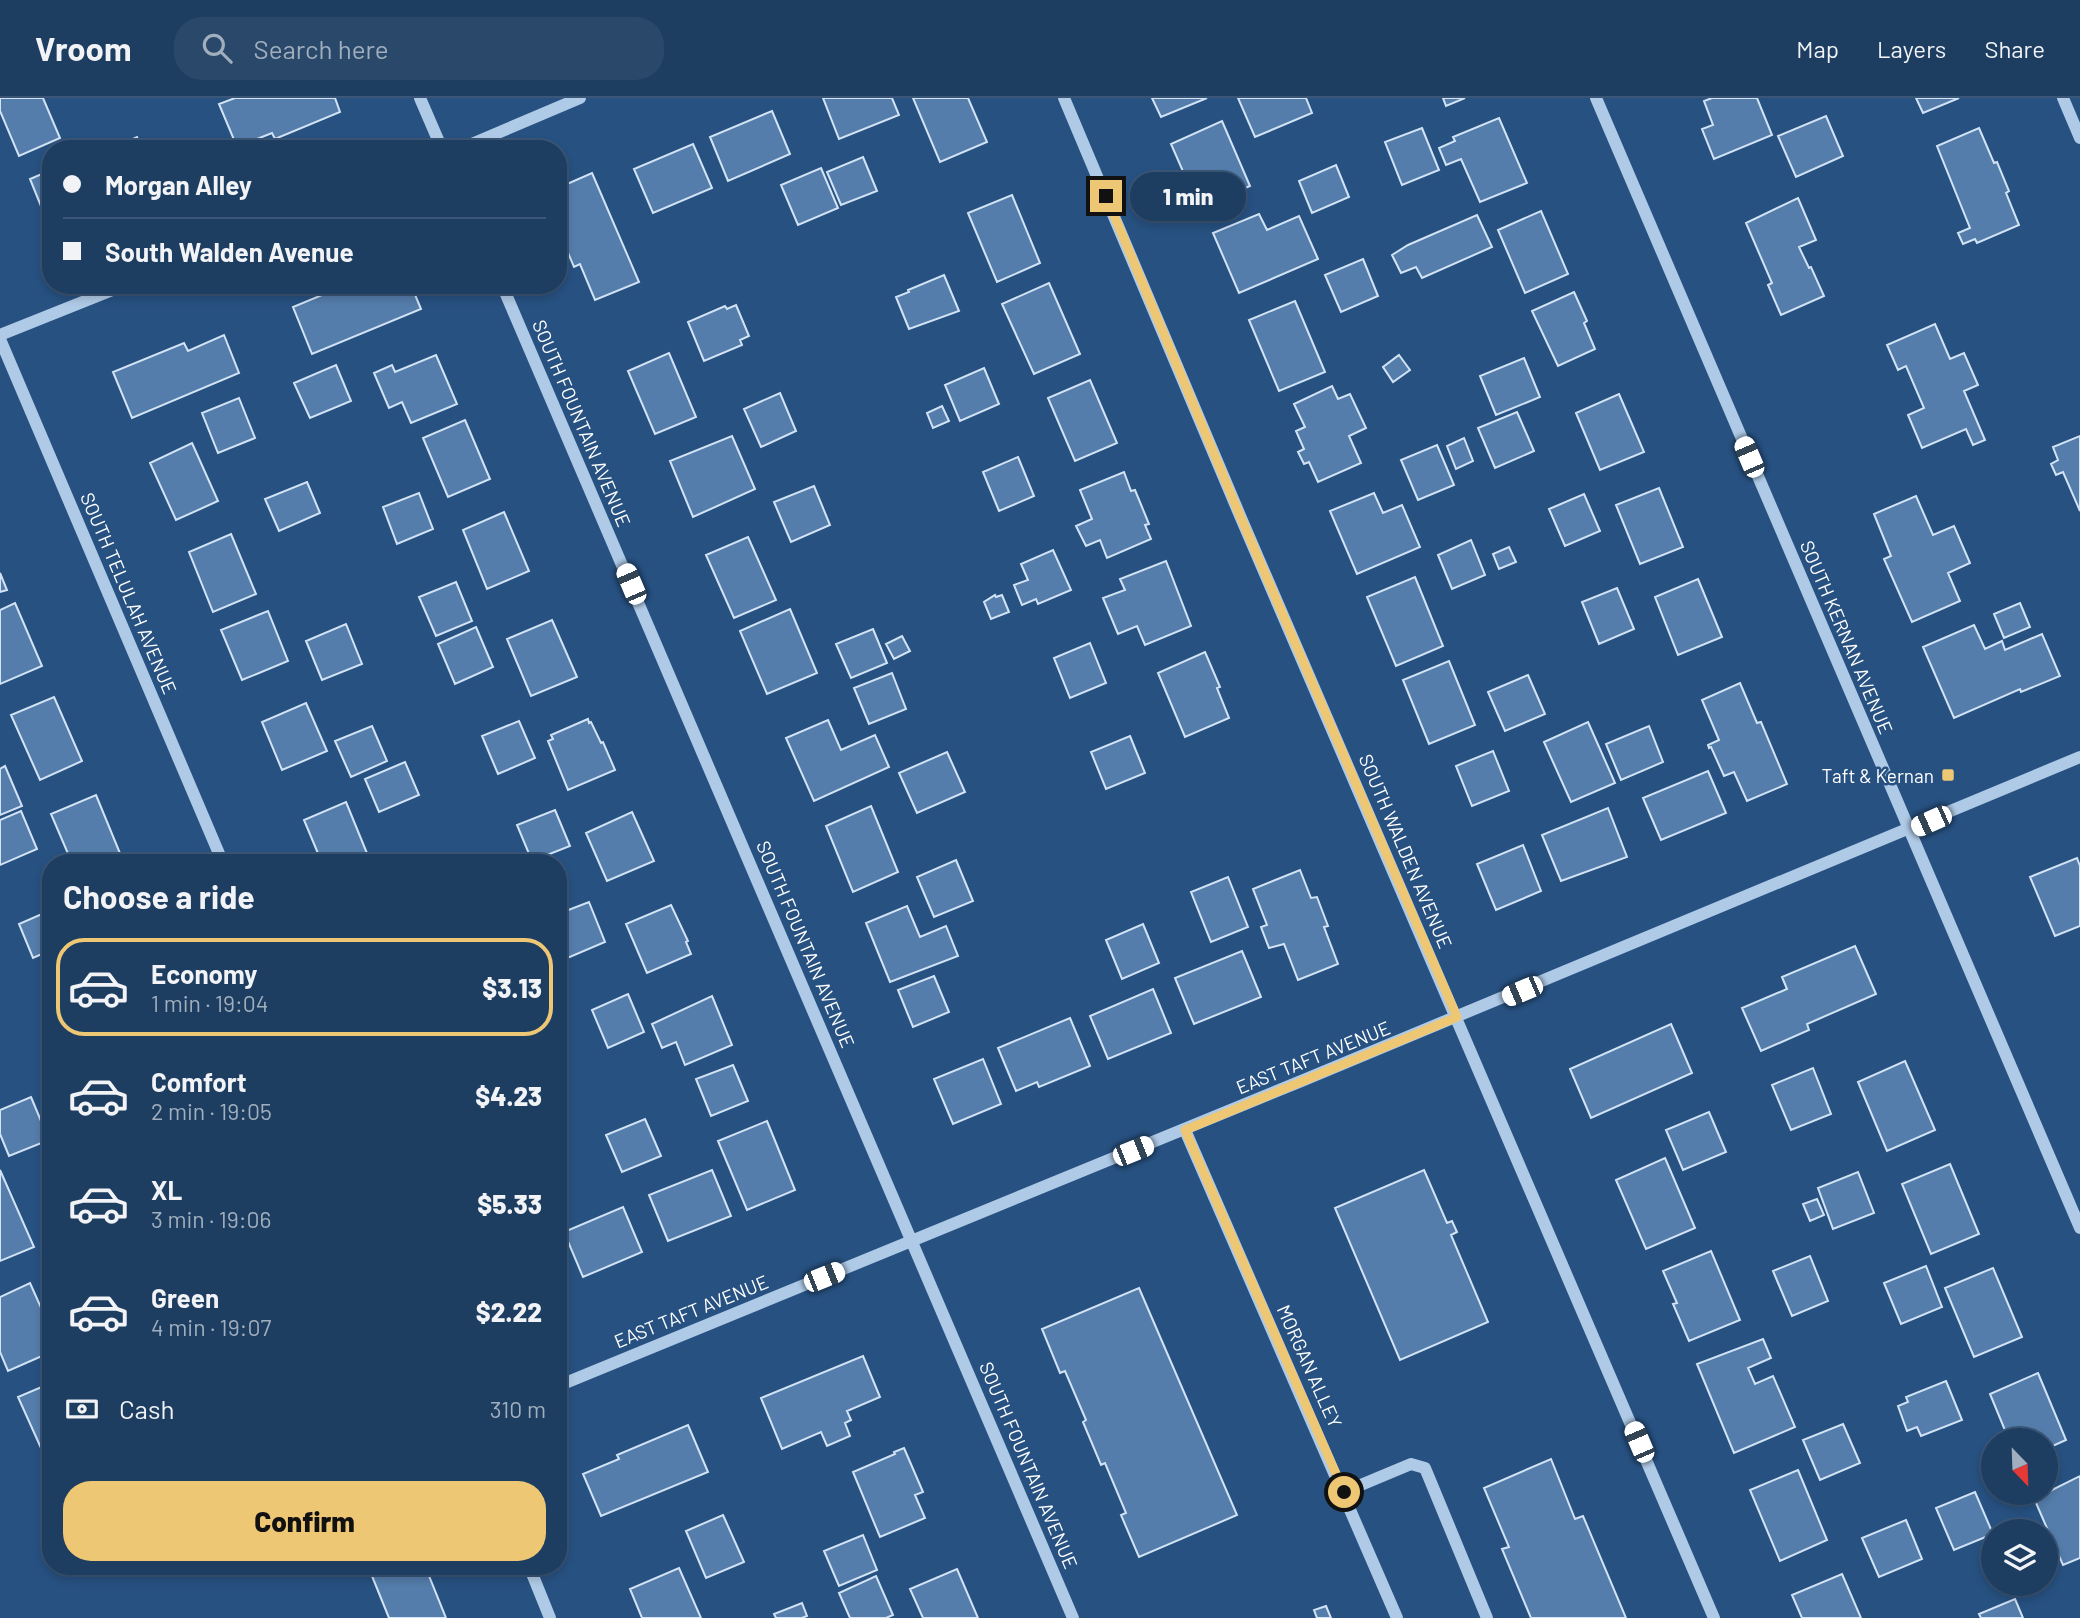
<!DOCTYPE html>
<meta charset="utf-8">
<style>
:root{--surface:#1d3d61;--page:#2a486a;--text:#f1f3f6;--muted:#a0aebd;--line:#3b5676;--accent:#eec775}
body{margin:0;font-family:Barlow,sans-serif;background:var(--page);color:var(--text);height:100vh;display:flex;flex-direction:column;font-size:26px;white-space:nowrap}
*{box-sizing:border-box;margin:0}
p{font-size:23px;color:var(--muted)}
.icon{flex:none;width:38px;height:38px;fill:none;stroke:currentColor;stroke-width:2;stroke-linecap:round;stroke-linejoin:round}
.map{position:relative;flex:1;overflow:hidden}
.panel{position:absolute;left:42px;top:756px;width:525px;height:721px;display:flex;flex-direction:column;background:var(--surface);border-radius:28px;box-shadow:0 4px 10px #0003,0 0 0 2px var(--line)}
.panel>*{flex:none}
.top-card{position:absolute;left:42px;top:42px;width:525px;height:154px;border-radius:28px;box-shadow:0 4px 10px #0003,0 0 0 2px var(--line);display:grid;align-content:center;height:154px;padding:0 21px;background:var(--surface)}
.needle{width:46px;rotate:157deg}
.buttons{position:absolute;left:1981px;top:1330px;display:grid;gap:14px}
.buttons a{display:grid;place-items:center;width:77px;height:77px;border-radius:50%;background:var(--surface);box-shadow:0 4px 10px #0003,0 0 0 2px var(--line);font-size:35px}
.end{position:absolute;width:32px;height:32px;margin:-16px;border:9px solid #eec775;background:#111;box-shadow:0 0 0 4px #111}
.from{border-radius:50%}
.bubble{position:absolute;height:49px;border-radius:24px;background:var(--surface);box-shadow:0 4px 10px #0003,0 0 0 2px var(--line);font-size:23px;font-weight:800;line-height:49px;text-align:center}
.car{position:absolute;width:21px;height:42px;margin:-21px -10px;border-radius:9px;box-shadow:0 0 5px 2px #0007;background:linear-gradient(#fff 24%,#345 0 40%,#fff 0 76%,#345 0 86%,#fff 0)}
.top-card b{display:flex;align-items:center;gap:24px;height:66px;font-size:26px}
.top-card b+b{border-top:2px solid var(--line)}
.top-card i{width:18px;height:18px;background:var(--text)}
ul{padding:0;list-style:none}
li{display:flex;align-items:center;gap:21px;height:98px;margin:0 14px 10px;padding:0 7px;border:4px solid transparent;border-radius:28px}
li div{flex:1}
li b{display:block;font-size:26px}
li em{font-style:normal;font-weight:800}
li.on{border-color:var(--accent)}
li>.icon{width:63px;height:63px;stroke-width:1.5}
h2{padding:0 21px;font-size:32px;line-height:84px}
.pay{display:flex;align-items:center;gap:18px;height:77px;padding:0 21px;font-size:26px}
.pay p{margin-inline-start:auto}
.action{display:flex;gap:14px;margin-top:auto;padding:14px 21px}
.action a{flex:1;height:80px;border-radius:28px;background:var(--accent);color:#111;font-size:28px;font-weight:800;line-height:80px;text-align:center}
header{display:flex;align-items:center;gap:42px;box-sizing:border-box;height:98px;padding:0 35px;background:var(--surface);border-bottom:2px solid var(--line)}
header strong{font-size:33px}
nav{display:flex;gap:38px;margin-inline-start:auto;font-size:24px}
.search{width:490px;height:63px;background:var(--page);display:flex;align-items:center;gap:18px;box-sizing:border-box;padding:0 24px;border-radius:28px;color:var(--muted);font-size:26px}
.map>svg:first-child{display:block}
.building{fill:#547dab;stroke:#d2e3f5;stroke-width:2}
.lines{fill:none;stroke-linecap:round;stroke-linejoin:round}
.minor{stroke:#afcae6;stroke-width:12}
.route{stroke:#eec775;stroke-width:9}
.poi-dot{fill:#eec775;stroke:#275181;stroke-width:2.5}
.labels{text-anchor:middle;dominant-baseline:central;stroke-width:5;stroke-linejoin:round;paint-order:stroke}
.street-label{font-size:19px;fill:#fff;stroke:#275181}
.poi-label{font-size:19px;fill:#fff;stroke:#275181;text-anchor:end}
</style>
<header>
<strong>Vroom</strong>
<div class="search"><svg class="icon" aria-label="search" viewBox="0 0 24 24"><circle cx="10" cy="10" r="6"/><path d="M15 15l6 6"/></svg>Search here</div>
<nav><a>Map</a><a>Layers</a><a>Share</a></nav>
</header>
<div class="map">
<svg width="2080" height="1520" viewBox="0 0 2080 1520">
<rect width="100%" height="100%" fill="#275181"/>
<path class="building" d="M0 0H43L60 40 19 58 0 13Z
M235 0H335L340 14 275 41 272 35 237 49 219 6Z
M823 0H892L899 17 839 41Z
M913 0H968L987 44 940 64Z
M1152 0H1207L1161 19Z
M1238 0H1306L1312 15 1255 39Z
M1443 0H1465L1446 8Z
M1712 0H1757L1772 37 1714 61 1702 31 1713 27 1704 3Z
M1916 0H1959L1923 15Z
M772 13 790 56 728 83 710 39Z
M1826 18 1843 58 1796 79 1778 38Z
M1499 20 1527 85 1480 104 1461 61 1446 67 1439 50 1455 43 1453 39Z
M1222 23 1250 88 1199 110 1171 46Z
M1422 30 1439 72 1402 87 1385 44Z
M1979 30 1994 65 1997 64 2009 93 2006 95 2019 127 1977 145 1975 141 1963 146 1958 135 1970 130 1937 48Z
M137 39 141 51H110Z
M693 46 712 90 653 115 634 71Z
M863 59 877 93 841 107 827 74Z
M1336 67 1349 99 1312 115 1299 83Z
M821 70 838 110 798 127 781 87Z
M51 72V122L47 123 30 81Z
M592 75 639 184 595 202 580 166 574 169 558 131V90Z
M1012 97 1040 165 997 184 968 115Z
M1798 100 1816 142 1799 149 1809 170 1811 169 1824 198 1781 217 1768 187 1772 185 1746 125Z
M1541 113 1568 176 1525 195 1498 132Z
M1259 116 1267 132 1299 118 1318 161 1239 195 1213 135Z
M1477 117 1492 149 1422 180 1416 169 1401 175 1392 157 1408 147Z
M1363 161 1378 198 1341 214 1325 177Z
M944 177 959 213 909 231 896 199 909 194 908 192Z
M1049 185 1080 256 1034 276 1002 206Z
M346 187H411L421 211 312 256 293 209Z
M1574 194 1587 223 1584 225 1595 251 1558 268 1532 213Z
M1295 203 1325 274 1279 293 1249 222Z
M736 207 749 238 740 242 742 247 704 263 688 224 725 208 727 211Z
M1935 226 1950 261 1964 255 1978 287 1964 293 1985 342 1973 347 1966 331 1922 350 1908 317 1924 310 1906 268 1898 272 1887 247Z
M224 237 239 275 132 320 113 274 184 245 188 253Z
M669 255 696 319 655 336 628 273Z
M436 257 457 306 411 325 402 304 389 310 374 275 392 267 395 274Z
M1399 257 1410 272 1393 284 1383 269Z
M1524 260 1540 299 1496 317 1480 278Z
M336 267 351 303 310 320 294 285Z
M984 270 999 306 960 323 945 287Z
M1090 282 1117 345 1075 363 1048 300Z
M1332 288 1338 301 1350 296 1366 330 1349 338 1361 365 1318 384 1309 364 1304 366 1298 354 1304 351 1296 333 1305 329 1294 306Z
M780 295 796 333 761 349 744 311Z
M1619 296 1644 354 1600 372 1576 315Z
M239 300 255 340 218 355 202 315Z
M942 308 949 323 933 330 927 315Z
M1517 314 1534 353 1495 370 1478 330Z
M465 322 490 381 448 399 423 340Z
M732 338 755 391 693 419 670 363Z
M2080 338V413L2063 374 2056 377 2051 366 2058 362 2053 349Z
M1464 340 1473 363 1456 371 1447 348Z
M192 345 218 403 176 422 150 365Z
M1437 347 1454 387 1418 402 1401 362Z
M1018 359 1034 398 999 413 983 374Z
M1124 374 1131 393 1135 392 1149 426 1145 427 1151 441 1107 460 1100 442 1086 448 1076 428 1092 421 1080 392Z
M307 384 320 415 279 433 265 401Z
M814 388 830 427 791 444 774 404Z
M1659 390 1683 449 1640 466 1616 407Z
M419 395 433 431 397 446 383 409Z
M1374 395 1383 415 1402 407 1420 449 1357 476 1330 413Z
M1584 396 1600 433 1565 448 1549 411Z
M1916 398 1933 437 1954 428 1970 465 1948 475 1960 503 1912 524 1884 461 1891 458 1874 416Z
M504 414 529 473 487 491 463 432Z
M231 436 256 496 213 514 189 454Z
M748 439 776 502 734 520 706 457Z
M1471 442 1485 477 1452 491 1438 457Z
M1509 449 1516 464 1499 471 1493 456Z
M1053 452 1071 492 1038 506 1036 501 1022 507 1014 487 1028 482 1021 466Z
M1166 463 1191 528 1145 547 1137 528 1118 536 1103 500 1125 492 1120 481Z
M0 475 7 492 0 494Z
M1415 479 1443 548 1396 568 1367 499Z
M1698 481 1722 539 1678 557 1655 499Z
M456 484 472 523 436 538 419 499Z
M1617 490 1634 531 1599 546 1582 504Z
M995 497 996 499 1002 497 1009 514 991 521 984 504Z
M15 505 42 568 0 586V512Z
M2020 505 2030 529 2004 540 1994 516Z
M790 511 817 575 767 596 740 533Z
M268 513 288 563 242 582 221 532Z
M552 522 577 579 531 598 507 541Z
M346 526 362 566 322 582 306 543Z
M1974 527 1985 551 2002 543 2005 552 2042 536 2060 578 2021 594 2020 591 1954 620 1923 549Z
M476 529 493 569 455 586 438 546Z
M873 531 887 565 851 580 836 546Z
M902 538 910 553 894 561 886 546Z
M1090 545 1106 585 1070 600 1054 560Z
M1205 554 1220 589 1217 590 1229 620 1185 639 1158 575Z
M1449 563 1475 627 1429 646 1403 582Z
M892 575 906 611 869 626 854 590Z
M1528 577 1545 616 1505 633 1488 594Z
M1740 585 1757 625 1761 624 1787 686 1747 703 1734 674 1724 678 1711 649 1709 650 1708 647 1719 642 1702 602Z
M54 599 82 663 40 682 11 617Z
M306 605 327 653 282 672 262 624Z
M588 621 589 625 591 624 601 645 603 644 615 672 568 692 548 643 553 641 551 637Z
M828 622 841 652 875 637 889 669 814 703 786 640Z
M519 623 535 660 498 676 482 638Z
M1588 624 1615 685 1571 704 1544 644Z
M372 628 387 663 351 679 335 643Z
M1649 628 1663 664 1621 682 1606 646Z
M1130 638 1145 675 1106 691 1091 654Z
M1493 653 1509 693 1472 708 1456 668Z
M947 654 965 694 917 715 899 675Z
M405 664 419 697 379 714 365 681Z
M5 668 22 708 0 717V671Z
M1708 673 1726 715 1661 742 1643 700Z
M96 697 124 765H72L51 716Z
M346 704 371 765H322L304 722Z
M871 708 898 774 853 794 826 728Z
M1608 710 1627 759 1561 783 1542 737Z
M555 712 570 748 532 763 517 727Z
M21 713 37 751 0 767V722Z
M632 714 654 763 607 783 586 735Z
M1523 747 1541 793 1496 812 1477 766Z
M2077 760 2080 768V828L2055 838 2030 779Z
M956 762 973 803 934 819 917 779Z
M1300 772 1311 800 1317 799 1328 828 1324 829 1338 866 1298 882 1284 846 1269 850 1261 829 1267 827 1253 791Z
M1228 779 1248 829 1211 844 1191 794Z
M589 804 605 844 558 864V816Z
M671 807 688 843 686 844 691 856 647 875 626 826Z
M907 808 920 839 946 828 958 858 890 884 866 825Z
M51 812V852L33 860 19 826Z
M1143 826 1159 865 1122 881 1106 842Z
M1855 848 1876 896 1807 926 1809 932 1761 953 1742 910 1787 891 1782 879Z
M1242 853 1261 899 1194 926 1175 880Z
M934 878 949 914 913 929 898 892Z
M1153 891 1171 935 1108 961 1090 918Z
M628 896 644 934 608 950 592 912Z
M712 898 732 947 685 967 676 944 662 950 652 926Z
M1070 920 1090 968 1039 989 1037 984 1016 993 998 950Z
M51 924V940L48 942 42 927Z
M1671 926 1692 975 1591 1020 1570 971Z
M983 961 1001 1006 953 1026 934 981Z
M1905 963 1935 1032 1887 1053 1858 984Z
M733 967 748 1003 711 1018 696 981Z
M1813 970 1831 1016 1791 1032 1772 987Z
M31 999 49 1042 9 1058 0 1036V1012Z
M1709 1014 1726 1054 1683 1072 1666 1032Z
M645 1021 661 1058 622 1074 606 1037Z
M767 1023 795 1092 747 1112 718 1043Z
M1665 1060 1695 1130 1646 1151 1616 1082Z
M1950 1066 1979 1136 1931 1156 1902 1086Z
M0 1072 34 1149 0 1163Z
M712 1072 731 1118 668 1143 649 1097Z
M1424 1072 1447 1125 1452 1123 1457 1134 1451 1137 1488 1224 1400 1262 1335 1110Z
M1858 1074 1874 1115 1833 1131 1818 1090Z
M558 1077 567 1096 558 1100Z
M1817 1101 1824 1117 1810 1123 1803 1106Z
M623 1109 642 1154 583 1179 564 1134Z
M1711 1153 1740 1222 1689 1243 1673 1206 1677 1205 1663 1173Z
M1810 1158 1828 1203 1792 1218 1773 1173Z
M1926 1168 1942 1209 1901 1226 1884 1185Z
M1993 1170 2022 1239 1974 1259 1945 1190Z
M30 1185 51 1232V1254L8 1273 0 1254V1199Z
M1139 1190 1237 1417 1139 1459 1121 1417 1126 1415 1105 1365 1101 1367 1083 1324 1086 1322 1065 1273 1060 1275 1042 1231Z
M1763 1241 1771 1260 1748 1270 1755 1286 1773 1278 1795 1329 1734 1355 1697 1266Z
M863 1258 880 1299 847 1313 851 1322 845 1325 850 1338 827 1348 821 1334 782 1351 761 1300Z
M2038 1275 2066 1342 2046 1351V1342H2009L1990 1296Z
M1946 1283 1962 1322 1921 1338 1917 1329 1907 1333 1898 1308 1908 1304 1906 1299Z
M51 1285V1370H50L18 1299Z
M1843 1326 1860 1365 1820 1382 1803 1342Z
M688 1327 708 1374 601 1418 583 1376 619 1361 617 1357Z
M904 1350 923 1394 915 1397 925 1420 880 1439 853 1374 895 1356 894 1354Z
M1551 1361 1575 1421 1583 1418 1626 1520H1531L1502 1451 1509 1449 1484 1390Z
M1798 1372 1827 1442 1780 1463 1750 1392Z
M2080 1378V1460L2063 1467 2033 1398 2046 1395Z
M1975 1394 1993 1436 1954 1452 1936 1410Z
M723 1417 744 1464 706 1480 686 1433Z
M1906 1422 1922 1461 1879 1479 1862 1440Z
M863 1437 877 1472 839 1488 824 1453Z
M371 1468H425L446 1520H389L372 1478 375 1477Z
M679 1470 701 1520H642L630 1491Z
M957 1471 978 1520H923L910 1491Z
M1842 1476 1861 1520H1802L1792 1497Z
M876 1478 893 1517 886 1520H850L839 1495Z
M2015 1501 2023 1520H1981L1979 1516Z
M802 1505 807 1518 802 1520H776L774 1516Z
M1326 1508 1331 1520H1317L1314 1512Z"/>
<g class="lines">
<path class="minor" d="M420 0 442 51
M1064 0 1241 420 1714 1520
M1596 0 2080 1130
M2063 0 2080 40
M460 51 580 0
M502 187 1073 1520
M0 237 125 187
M0 241 223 765
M1185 1032 1397 1520
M558 1288C1066 1079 1574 873 2080 659
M1344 1394 1411 1366 1425 1370 1487 1520
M529 1468 550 1520"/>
</g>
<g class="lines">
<path class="route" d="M1106 98 1241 420 1457 919 1185 1032 1344 1394"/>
</g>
<rect class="poi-dot" x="1941" y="670" width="14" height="14" rx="3.5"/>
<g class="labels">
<g class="street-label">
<text transform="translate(582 325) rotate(67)">SOUTH FOUNTAIN AVENUE</text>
<text transform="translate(129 495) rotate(67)">SOUTH TELULAH AVENUE</text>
<text transform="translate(1847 539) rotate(67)">SOUTH KERNAN AVENUE</text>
<text transform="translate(1406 753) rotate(67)">SOUTH WALDEN AVENUE</text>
<text transform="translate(806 846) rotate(67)">SOUTH FOUNTAIN AVENUE</text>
<text transform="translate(1313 959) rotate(-22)">EAST TAFT AVENUE</text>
<text transform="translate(691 1213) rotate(-22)">EAST TAFT AVENUE</text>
<text transform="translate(1310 1268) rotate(66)">MORGAN ALLEY</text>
<text transform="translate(1029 1367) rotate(67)">SOUTH FOUNTAIN AVENUE</text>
</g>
<g class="poi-label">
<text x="1934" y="677">Taft &amp; Kernan</text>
</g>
</g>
</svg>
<div class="buttons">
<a><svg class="needle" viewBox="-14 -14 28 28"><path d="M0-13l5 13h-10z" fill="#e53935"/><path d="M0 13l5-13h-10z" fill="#a0aebd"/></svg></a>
<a><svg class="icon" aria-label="layers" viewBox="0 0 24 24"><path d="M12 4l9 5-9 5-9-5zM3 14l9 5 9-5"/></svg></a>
</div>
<i class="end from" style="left:1344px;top:1394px"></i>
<i class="end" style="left:1106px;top:98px"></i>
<div class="bubble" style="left:1130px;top:74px;width:116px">1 min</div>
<i class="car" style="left:1749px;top:359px;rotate:337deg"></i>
<i class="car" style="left:631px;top:486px;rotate:337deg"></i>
<i class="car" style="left:1931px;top:723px;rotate:246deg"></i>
<i class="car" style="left:1522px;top:893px;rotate:247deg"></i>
<i class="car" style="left:1133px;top:1053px;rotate:68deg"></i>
<i class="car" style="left:824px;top:1179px;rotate:68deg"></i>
<i class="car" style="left:1639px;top:1344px;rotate:337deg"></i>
<div class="top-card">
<b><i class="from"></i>Morgan Alley</b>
<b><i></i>South Walden Avenue</b>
</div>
<section class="panel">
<h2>Choose a ride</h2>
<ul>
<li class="on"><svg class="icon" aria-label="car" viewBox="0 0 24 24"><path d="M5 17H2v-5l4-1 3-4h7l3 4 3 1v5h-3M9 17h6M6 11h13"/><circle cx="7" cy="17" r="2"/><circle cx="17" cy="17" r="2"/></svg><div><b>Economy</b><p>1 min · 19:04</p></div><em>$3.13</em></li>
<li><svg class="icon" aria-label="car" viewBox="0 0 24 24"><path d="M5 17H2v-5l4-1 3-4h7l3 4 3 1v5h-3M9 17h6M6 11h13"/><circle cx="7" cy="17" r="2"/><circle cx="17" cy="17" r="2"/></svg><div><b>Comfort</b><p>2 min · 19:05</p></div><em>$4.23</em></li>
<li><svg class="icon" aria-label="car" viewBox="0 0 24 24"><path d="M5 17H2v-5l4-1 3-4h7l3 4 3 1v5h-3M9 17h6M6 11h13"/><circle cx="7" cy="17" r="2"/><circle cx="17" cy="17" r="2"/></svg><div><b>XL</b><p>3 min · 19:06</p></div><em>$5.33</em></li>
<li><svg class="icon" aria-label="car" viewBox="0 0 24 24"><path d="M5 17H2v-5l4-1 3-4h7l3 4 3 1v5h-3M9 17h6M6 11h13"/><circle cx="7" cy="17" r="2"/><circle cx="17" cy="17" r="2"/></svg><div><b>Green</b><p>4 min · 19:07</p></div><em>$2.22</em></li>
</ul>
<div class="pay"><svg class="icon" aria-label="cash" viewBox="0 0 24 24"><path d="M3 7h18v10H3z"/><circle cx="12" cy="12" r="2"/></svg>Cash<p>310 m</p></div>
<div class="action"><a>Confirm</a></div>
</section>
</div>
